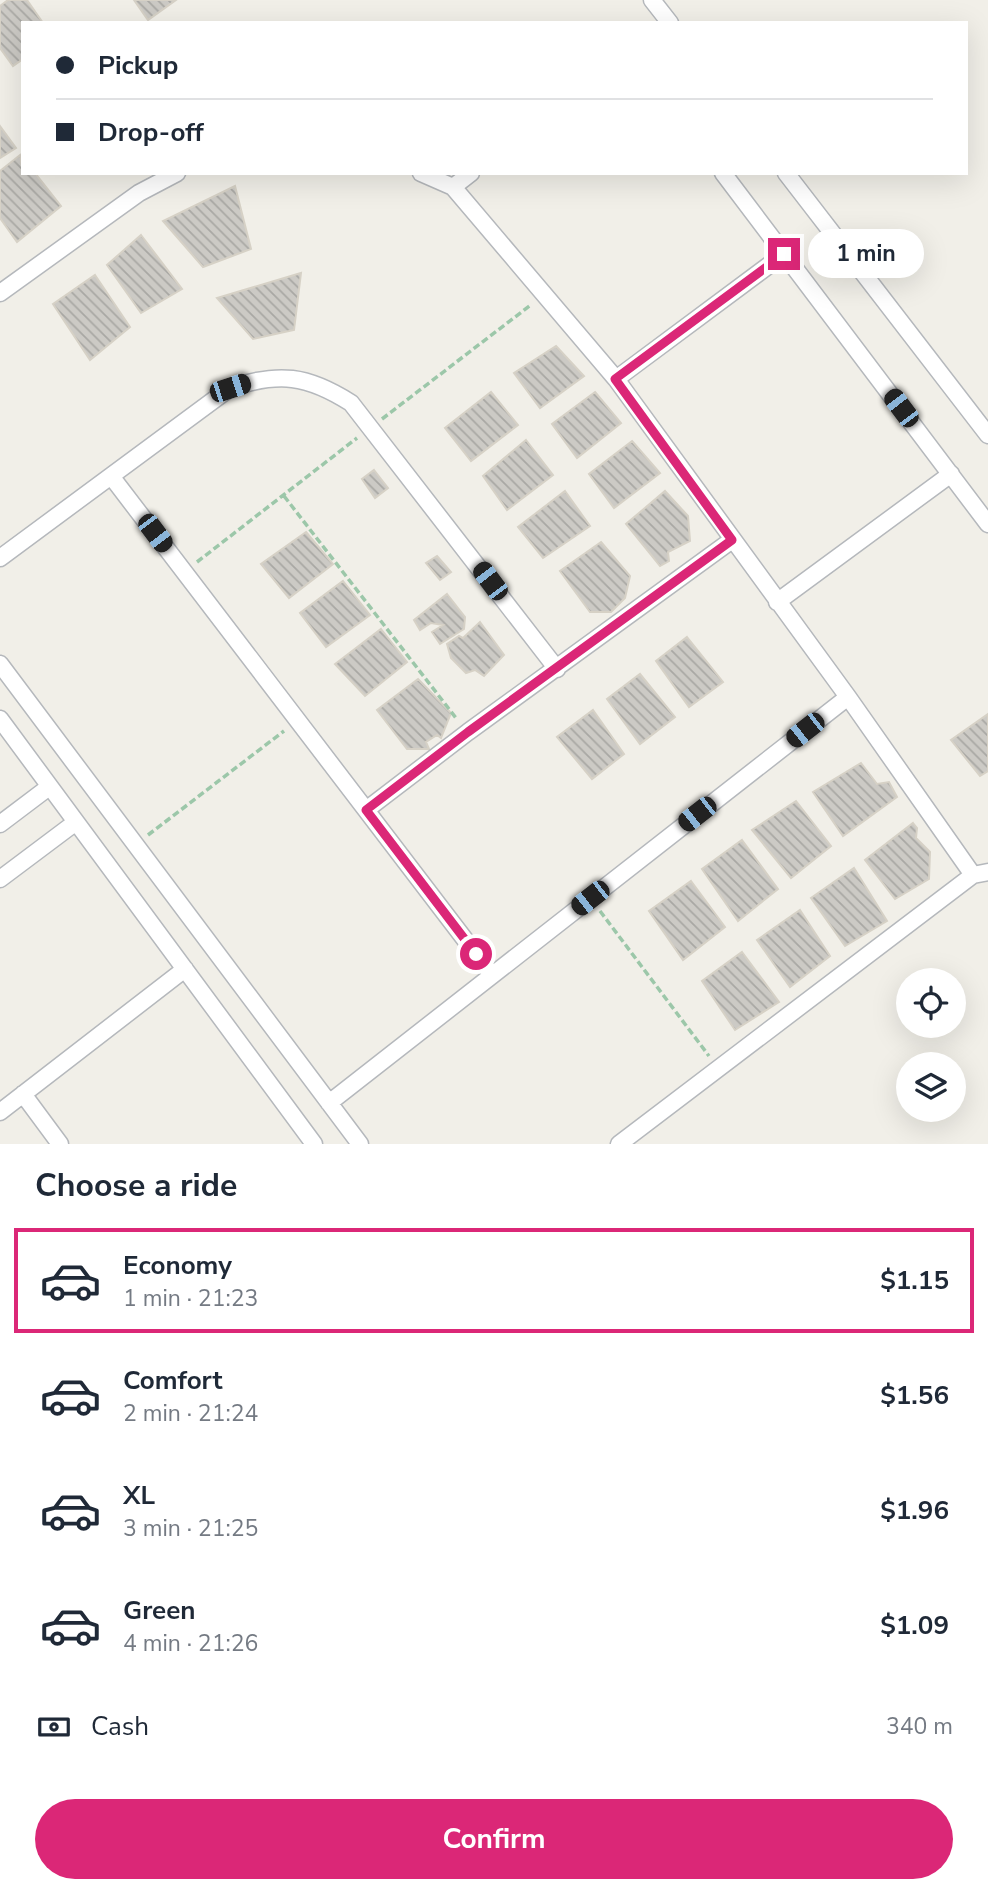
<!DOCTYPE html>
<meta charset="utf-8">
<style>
:root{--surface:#fff;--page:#f2f2f3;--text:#1f2937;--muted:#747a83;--line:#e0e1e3;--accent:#db2777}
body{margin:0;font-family:"Nunito Sans",sans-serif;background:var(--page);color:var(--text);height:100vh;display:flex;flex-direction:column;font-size:26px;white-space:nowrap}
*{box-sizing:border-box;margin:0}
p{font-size:23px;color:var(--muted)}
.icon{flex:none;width:38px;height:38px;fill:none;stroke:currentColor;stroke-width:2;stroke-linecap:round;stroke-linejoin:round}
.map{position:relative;height:1144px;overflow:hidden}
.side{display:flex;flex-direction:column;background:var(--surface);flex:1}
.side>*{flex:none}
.hud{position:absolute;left:21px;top:21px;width:947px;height:154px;border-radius:0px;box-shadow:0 7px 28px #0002;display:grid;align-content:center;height:154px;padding:0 35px;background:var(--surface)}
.tools{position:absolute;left:896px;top:968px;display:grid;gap:14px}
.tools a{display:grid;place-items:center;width:70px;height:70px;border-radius:50%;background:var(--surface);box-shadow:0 7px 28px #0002;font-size:35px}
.end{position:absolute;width:32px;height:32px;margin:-16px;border:9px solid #db2777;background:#fff;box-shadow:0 0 0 4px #fff}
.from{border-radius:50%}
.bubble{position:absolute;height:49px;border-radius:24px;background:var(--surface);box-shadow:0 7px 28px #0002;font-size:23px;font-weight:700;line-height:49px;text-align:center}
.car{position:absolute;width:21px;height:42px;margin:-21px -10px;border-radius:9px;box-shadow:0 0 5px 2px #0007;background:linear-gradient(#222 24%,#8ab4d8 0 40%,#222 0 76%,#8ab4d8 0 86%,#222 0)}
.hud b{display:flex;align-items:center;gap:24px;height:66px;font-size:26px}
.hud b+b{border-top:2px solid var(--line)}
.hud i{width:18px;height:18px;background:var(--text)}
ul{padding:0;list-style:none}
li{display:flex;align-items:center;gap:21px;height:105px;margin:0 14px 10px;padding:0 21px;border:4px solid transparent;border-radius:0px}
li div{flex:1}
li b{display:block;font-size:26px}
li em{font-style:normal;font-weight:700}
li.active{border-color:var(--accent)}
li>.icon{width:63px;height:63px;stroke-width:1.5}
h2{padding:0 35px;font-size:32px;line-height:84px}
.pay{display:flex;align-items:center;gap:18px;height:77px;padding:0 35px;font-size:26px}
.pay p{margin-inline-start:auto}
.cta{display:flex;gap:14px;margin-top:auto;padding:14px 35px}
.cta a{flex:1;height:80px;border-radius:42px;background:var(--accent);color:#fff;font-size:28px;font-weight:700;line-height:80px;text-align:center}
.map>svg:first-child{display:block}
.building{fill:url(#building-back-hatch);stroke:#d6d1c6;stroke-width:2}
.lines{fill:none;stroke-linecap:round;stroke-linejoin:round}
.minor-casing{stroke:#b5b8bc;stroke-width:19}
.path{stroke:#9cc7a9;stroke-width:3.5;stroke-dasharray:7 3.5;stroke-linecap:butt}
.minor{stroke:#fff;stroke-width:16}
.route{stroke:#db2777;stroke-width:9}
</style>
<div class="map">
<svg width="988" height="1144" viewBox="0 0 988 1144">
<defs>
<pattern id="building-back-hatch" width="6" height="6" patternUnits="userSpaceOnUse" patternTransform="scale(1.75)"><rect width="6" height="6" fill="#cccac5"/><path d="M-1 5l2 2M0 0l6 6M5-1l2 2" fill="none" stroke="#a9a8a4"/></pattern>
</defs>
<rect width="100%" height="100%" fill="#f1efe8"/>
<path class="building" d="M8 0H27L43 23H23V59L13 66 0 48V6Z
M134 0H176L148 20Z
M0 126 16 148 0 158Z
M20 155 23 173H35L61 206 17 242 0 218V171Z
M235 186 251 249 203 267 163 221Z
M141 235 182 289 141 313 107 265Z
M301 273 294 330 253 339 217 298Z
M95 275 130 327 90 360 53 304Z
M556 346 584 376 540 408 514 373Z
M491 392 518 425 471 461 445 428Z
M595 392 621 423 577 458 552 424Z
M526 440 553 475 507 510 483 476Z
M632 441 660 473 614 508 589 474Z
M374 470 388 488 375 498 362 479Z
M565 491 590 526 543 558 518 527Z
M665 491 688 516 690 541 668 552 669 561 660 566 626 524Z
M306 532 333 564 289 598 261 564Z
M601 542 630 576 625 598 611 612H590L560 571Z
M437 556 451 572 440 580 426 563Z
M343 581 370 615 326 647 300 613Z
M447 594 465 617 464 629 440 644 432 632 443 625 431 623 420 630 414 620Z
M480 622 504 655 484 676 475 670 466 673 451 658 447 644 459 636 463 638Z
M381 629 407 662 365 696 335 664Z
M687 637 723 682 689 707 656 661Z
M640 674 675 717 640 744 607 699Z
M418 679 451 713 441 738 437 735 426 742 429 749H407L377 710Z
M593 710 624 754 592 779 557 737Z
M988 714V771L980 776 951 740Z
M861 763 877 784 889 782 897 797 843 836 813 792Z
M796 801 831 846 791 878 752 830Z
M913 823 917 828 916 838 930 852 929 879 895 899 865 860Z
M742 840 778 889 738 921 702 869Z
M854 868 887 921 845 946 811 898Z
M691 881 725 927 683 960 649 911Z
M800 910 830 956 790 987 757 940Z
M742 952 779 1002 735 1030 702 981Z"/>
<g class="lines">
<defs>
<path id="minor" d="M652 0 670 23
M421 173 453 187 616 379 848 697 973 875
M723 173 988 524
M786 173 988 435
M453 187 471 173
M0 293 139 193 177 173
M616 379 784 254
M111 476 492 975
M0 558 230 388C279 372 307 375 351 403L557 669
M777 602 951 474
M0 664 360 1144
M0 719 314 1144
M366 810 468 732 732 540
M0 824 49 787
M0 879 76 822
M23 1094 60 1144
M329 1103 848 697
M0 1112 185 969
M619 1144 973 875 988 872"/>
</defs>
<use href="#minor" class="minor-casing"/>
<path class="path" d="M382 419 532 304
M284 496 456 718
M197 562 357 438
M148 835 284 731
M600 911 709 1056"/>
<use href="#minor" class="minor"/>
</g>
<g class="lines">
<path class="route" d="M476 954 366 810 468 732 732 540 615 379 784 254"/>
</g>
</svg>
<div class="tools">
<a><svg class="icon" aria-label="locate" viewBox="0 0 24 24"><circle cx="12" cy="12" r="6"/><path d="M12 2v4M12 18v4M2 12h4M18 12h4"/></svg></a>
<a><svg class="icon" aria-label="layers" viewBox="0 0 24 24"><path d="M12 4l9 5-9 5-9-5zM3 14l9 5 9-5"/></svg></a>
</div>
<i class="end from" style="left:476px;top:954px"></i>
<i class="end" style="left:784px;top:254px"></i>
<div class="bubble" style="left:808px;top:229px;width:116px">1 min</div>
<i class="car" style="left:230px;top:388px;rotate:72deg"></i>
<i class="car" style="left:901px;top:408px;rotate:323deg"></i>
<i class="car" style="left:155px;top:533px;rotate:143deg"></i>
<i class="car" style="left:490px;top:581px;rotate:323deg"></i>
<i class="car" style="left:805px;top:730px;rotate:232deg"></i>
<i class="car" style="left:697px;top:814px;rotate:232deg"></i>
<i class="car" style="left:590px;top:898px;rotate:232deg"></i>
<div class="hud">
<b><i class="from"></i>Pickup</b>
<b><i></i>Drop-off</b>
</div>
</div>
<section class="side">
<h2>Choose a ride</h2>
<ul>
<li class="active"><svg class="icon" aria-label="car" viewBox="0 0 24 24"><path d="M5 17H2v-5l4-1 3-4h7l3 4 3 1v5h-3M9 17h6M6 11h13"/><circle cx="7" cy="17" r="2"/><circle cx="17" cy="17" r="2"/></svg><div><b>Economy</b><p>1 min · 21:23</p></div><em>$1.15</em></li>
<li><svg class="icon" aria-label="car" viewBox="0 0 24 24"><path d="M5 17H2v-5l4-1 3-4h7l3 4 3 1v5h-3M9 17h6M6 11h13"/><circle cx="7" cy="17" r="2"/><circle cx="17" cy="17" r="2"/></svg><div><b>Comfort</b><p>2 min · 21:24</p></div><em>$1.56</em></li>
<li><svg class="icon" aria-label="car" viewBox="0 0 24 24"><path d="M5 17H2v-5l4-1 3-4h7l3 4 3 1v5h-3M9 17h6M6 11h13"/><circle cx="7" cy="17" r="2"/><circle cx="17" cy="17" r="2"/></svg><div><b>XL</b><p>3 min · 21:25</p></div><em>$1.96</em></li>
<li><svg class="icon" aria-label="car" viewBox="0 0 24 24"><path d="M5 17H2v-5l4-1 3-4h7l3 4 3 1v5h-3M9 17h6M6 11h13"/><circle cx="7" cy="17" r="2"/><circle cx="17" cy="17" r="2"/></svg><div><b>Green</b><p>4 min · 21:26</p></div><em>$1.09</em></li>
</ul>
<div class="pay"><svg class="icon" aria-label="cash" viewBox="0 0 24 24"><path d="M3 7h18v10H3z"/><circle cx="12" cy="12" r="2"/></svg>Cash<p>340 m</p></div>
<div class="cta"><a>Confirm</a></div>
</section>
